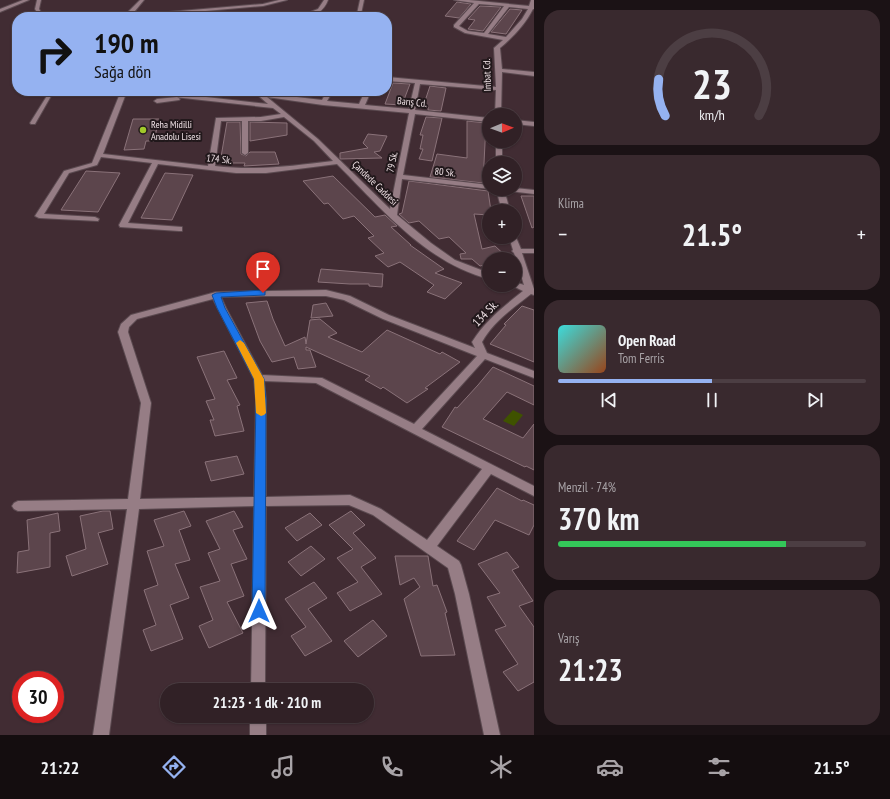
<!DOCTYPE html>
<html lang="tr">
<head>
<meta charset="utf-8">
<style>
	:root { --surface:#312126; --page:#39292e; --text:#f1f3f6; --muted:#a8a3a7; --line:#4c3e43; --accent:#95b2f1 }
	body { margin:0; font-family:"PT Sans Narrow",sans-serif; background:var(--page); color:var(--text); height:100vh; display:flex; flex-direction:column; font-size:15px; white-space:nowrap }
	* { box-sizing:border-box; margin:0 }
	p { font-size:13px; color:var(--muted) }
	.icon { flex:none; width:22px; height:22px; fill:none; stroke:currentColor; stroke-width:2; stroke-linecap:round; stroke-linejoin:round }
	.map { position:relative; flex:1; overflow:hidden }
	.sheet { display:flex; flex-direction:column; gap:10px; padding:10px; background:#1b1215; width:356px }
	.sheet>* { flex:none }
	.guide { position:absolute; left:12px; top:12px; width:380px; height:84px; border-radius:16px; box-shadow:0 1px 3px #0004,0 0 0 1px var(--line); background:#95b2f1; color:#111; overflow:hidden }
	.needle { width:26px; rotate:89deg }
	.fabs { position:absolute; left:482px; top:108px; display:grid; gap:8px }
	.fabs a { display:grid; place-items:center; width:40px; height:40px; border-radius:50%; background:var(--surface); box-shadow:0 1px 3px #0004,0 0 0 1px var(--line); font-size:20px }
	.speed { position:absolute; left:12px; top:671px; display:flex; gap:8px; font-size:20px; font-weight:700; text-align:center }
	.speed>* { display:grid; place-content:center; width:52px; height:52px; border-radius:50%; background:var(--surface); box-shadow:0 1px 3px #0004,0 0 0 1px var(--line); line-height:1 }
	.speed .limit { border:6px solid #d22; background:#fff; color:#111 }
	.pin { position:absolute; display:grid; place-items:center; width:34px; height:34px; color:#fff; margin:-41px -17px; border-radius:50% 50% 50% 0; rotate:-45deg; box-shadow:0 0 4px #0007 }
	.pin .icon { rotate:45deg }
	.me { position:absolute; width:44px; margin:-22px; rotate:0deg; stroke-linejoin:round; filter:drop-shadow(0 0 3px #0008) }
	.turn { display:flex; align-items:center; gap:14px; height:84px; padding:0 16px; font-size:18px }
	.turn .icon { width:52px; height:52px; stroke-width:2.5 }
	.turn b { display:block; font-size:28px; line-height:34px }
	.big { font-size:30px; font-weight:700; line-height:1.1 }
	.sheet .tile { flex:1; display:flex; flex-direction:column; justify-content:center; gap:6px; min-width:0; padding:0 14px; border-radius:16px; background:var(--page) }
	.sheet .dial { align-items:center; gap:0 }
	.dial svg { height:104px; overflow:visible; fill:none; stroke:var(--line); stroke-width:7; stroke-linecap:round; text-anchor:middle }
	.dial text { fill:var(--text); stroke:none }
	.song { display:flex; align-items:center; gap:12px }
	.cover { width:48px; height:48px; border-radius:6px; background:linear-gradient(135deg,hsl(180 70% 55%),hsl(20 70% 35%)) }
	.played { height:4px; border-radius:2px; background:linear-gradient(90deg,var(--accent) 50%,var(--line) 50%) }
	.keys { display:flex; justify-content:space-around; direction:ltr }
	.heat { display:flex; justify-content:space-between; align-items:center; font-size:22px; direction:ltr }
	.charge { height:6px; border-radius:3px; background:linear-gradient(90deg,#34c759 74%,var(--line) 0) }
	.trip { position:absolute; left:160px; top:683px; width:214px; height:40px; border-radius:20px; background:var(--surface); box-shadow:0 1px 3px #0004,0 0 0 1px var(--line); font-weight:700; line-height:40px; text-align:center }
	.tab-bar { display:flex; height:64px; justify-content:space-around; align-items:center; background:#140d0f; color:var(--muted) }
	.tab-bar .icon { width:28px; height:28px }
	.tab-bar .on { color:var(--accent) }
	.tab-bar b { font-size:18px; color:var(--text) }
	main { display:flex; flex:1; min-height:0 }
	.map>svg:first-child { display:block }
	.water { fill:#3f5200 }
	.building { fill:#5c454c; stroke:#8a7279 }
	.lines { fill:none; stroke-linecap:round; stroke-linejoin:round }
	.minor-casing { stroke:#5b4a50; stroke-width:2 }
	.minor { fill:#967d85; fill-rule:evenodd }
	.route { fill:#1a73e8; stroke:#114b97 }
	.slow { fill:#f59e0b }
	.poi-dot { fill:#a1c92a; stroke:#21181b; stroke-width:1.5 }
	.labels { text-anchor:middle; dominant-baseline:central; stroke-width:4; stroke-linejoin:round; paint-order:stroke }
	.far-street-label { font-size:10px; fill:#f0e2e6; stroke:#21181b }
	.far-poi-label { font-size:10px; fill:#f0e2e6; stroke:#21181b; text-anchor:start }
	.street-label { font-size:12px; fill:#f0e2e6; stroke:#21181b }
</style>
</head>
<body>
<main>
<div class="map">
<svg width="534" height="735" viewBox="0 0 534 735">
	<rect width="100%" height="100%" fill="#412c33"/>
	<path class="water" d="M513,410l10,5 -9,11 -11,-5z"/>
	<g class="building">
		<path d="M457,2l14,2 -12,14 -14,-2z"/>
		<path d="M480,6l21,1 -18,24 -15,-2 7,-9 -7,-1z"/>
		<path d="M510,9l12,1 -16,24 -15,-2z"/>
		<path d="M393,83l17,1 -8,21 -17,-1z"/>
		<path d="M430,86l16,2 -5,23 -13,-1v-3h-5z"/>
		<path d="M426,117l16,1 -10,43 -13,-2 4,-10h-3l3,-14h-3z"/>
		<path d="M133,119h26l-5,22h-8l-2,8 -20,1z"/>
		<path d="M467,121l19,2 -3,60 -53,-6 7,-23 30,4z"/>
		<path d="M227,122h13l1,32 5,2 4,-4h25l4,12 -35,2 1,-3h-25z"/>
		<path d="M250,122l37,1v12l-37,6z"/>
		<path d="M368,134l19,2 -7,15 -6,1 8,6 -42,1v-6l28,-5 -5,-5z"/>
		<path d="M86,171l34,2 -22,39 -37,-2z"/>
		<path d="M165,173l28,2 -21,45 -31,-2z"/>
		<path d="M333,176l42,41 10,-2 12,11 -6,1 20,18h-1l34,24 -9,4 27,10 -17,16 -18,-7 7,-7 -34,-23 -12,5 -13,-11 9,-3 -16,-15 6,-2 -20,-20 -11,3 -15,-16 -4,1 -21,-23z"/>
		<path d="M409,181l79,10 3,20h-2v4l-15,-1 8,35 13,-3 14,13h-20v5l-9,2 -8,-7h-11l-1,-5 6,-1 -17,-16 -10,2 -20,-18 -10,2 -10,-9 3,-1z"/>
		<path d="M521,196h13v31l-2,1z"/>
		<path d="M321,269l62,5 -1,13 -13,-1v-2h-19l-32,-2z"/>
		<path d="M267,301l6,18 12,27 20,-9 1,7 4,-24 10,-1 17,14 -9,4 34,15 25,-22 53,24 2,-2 18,10 -35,26 3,1 -21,14 -24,-16 -2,2 -16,-9 5,-4 -64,-29v3h4l6,17 -18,2 -4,-12 -22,5 -12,-21 -14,-38z"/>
		<path d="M326,303l7,13 -22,2 2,-13z"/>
		<path d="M522,306l12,4v52l-44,-18 16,-19 -2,-1z"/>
		<path d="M224,351l13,27 -10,2 13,25 -3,1 7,25 -29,5 -5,-16h4l-8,-19 9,-2 -18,-42z"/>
		<path d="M493,367l41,19v19l-27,-13 -24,27 40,19 11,-14v46l-8,-4 -1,1 -83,-40 13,-20 2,1 21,-23z"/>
		<path d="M237,456l7,18 -33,7 -6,-19z"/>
		<path d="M497,488l25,13 1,-1 11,5v20l-5,10 -34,-15 -21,30 -17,-9z"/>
		<path d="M103,511h7l3,18 -15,4 10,31 -36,12 -6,-20 20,-7 -6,-33z"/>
		<path d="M184,511l7,15 -12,4 11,30 -15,4 14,34 -19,7 13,34 -32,12 -8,-21 13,-5 -12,-35 14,-5 -11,-34 17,-5 -10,-26z"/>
		<path d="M234,511l9,16 -10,3 14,29 -16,5 13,32 -17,6 16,31 -34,15 -10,-22 14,-6 -13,-33 20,-6 -12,-28 12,-4 -14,-28z"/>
		<path d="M351,511l14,14 -12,8 23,25 -15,9 21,27 -32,17 -13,-18 21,-11 -21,-24 16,-9 -24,-24z"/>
		<path d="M58,513l2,18 -10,2v34l-33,6 1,-21 11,-2 -2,-30z"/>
		<path d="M310,513l12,12 -25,16 -12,-13z"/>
		<path d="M311,546l14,13 -24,17 -13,-14z"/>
		<path d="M507,552l12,15 -7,3 21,31 -14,5 15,21v55l-16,9 -15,-19 15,-8 -23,-34 11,-4 -19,-29 13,-4 -22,-29z"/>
		<path d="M395,556h33l5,30 4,-1 10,27 -2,1 10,42 -34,1 -17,-57 16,-12 -6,-9 -14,7z"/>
		<path d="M314,582l13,16 -19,11 24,32 -27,15 -14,-20 15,-9 -21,-28z"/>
		<path d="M373,620l14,16 -29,21 -14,-16z"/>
	</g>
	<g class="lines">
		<defs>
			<g id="minor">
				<path d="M23,0h6l-29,12v-3z"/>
				<path d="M37,0h4l-2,9 5,8h-4l-5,-8z"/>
				<path d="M140,0h4l-14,17h-4l1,-4z"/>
				<path d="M279,0h8l-24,6 -125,11 7,-3 118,-10z"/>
				<path d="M324,0h4c-5,14 -17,17 -30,17l20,-8z"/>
				<path d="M360,0h4l-3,14 -2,3h-5l3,-3z"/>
				<path d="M454,0h15l60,6 2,-6h3v9h-1c-8,16 -21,29 -33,39l2,21 32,3v4l-32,-4 -1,43h-6l1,-25 -76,-6 -5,26 74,8v4l-74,-8 -12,61 86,10 1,4 -88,-10 -5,36 34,28 24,17 34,13v6c-63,-16 -108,-71 -152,-115l-71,9h-30l-78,-9 -30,59 54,4v4h-3l-59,-4 -1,-2 33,-62 -51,-6 -4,8 -28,8 -25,41 51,3 4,2 -1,2 -59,-3 -4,-2 29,-45 28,-8 29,-72h6l-24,63 105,12 8,-48 45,-1 20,-3 -8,-6 -135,-15 -3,-2h19l114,13 -15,-13h7l3,2 59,7 5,-9h6l-6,10 32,3 6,-13h6l-6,14 44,4 6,-26 -28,-2v-4l109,10 -2,-39 9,-8 -38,-7 -11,-6v-2l20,-22zM479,4l25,2 -20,27 -16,-2 -9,-5zM509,7l19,2 -6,10 -16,18 -18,-3zM267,97l56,8 86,8 -19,96 -72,-70zM284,117l30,24 19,20c-41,5 -77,10 -118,5l6,-45h21v32l3,2 3,-2v-32h13z"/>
				<path d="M191,15l41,1 2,1h-45z"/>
				<path d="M50,91h6l-5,5 -16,28h-4l-1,-1z"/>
				<path d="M177,97l3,2 -1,1 -22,3 -3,-2 3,-2z"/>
				<path d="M515,120l19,2v4l-19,-2z"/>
				<rect x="496" y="141" width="6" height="22"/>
				<path d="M515,188l19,2v4l-25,-3 -4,-2h10z"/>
				<path d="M496,189h8l6,22h-8z"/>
				<path d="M515,235l6,14h13v4h-12l12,36v6l-3,-1c-18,14 -38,28 -49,48l5,11 47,18v7l-49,-19 -63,70 112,57v10l-43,-22 -54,72 22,15 2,4 8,29 31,141h-16l-29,-141 -7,-26 -75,-53 -24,-10 -83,1 -1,184h-14l3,-184 -115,3 -30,226h-16l34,-226 -109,2 -4,-2 -2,-3 2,-3 4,-2 110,-2 13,-96 -23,-71 3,-8 10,-9 85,-23 110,-2 24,6 39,19 86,33 -3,-6c13,-21 32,-36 51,-51l-12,-6h4v-3l9,3 -10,-32 -2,-2 1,-1 -4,-13h6zM263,296h63l18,4 39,19 94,37 -63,68 -92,-46 -60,-3 -36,-67 -5,-11zM213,299l41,80 2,21 -2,97 -114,2 11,-96 -23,-71 1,-5 8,-8zM264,381l52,2 166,86 -55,71 -46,-31 -31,-14 -84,2v-97z"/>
				<rect x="250" y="716" width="16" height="19"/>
			</g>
		</defs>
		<use href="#minor" class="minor-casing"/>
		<use href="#minor" class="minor"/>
	</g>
	<path class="route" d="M263,290l2,1v4l-44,2 4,11 39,71 2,21 -1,211 -2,4 -4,2 -5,-2 -2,-4 4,-211 -2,-21 -37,-71 -5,-13 4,-2z"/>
	<path class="slow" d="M240,340l4,3 20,36 2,34 -2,2 -3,1 -5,-3 -2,-34 -18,-36z"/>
	<circle class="poi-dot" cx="143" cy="130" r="4"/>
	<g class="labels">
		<g class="far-street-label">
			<text transform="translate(487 75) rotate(-92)">Imbat Cd.</text>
			<text transform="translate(412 102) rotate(6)">Barış Cd.</text>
			<text transform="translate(219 159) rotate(6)">174 Sk.</text>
			<text transform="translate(392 162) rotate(-78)">79 Sk.</text>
			<text transform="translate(445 172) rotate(6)">80 Sk.</text>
			<text transform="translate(375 183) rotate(44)">Çandede Caddesi</text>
		</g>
		<g class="far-poi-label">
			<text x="151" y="124">Reha Midilli<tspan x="151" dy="12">Anadolu Lisesi</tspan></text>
		</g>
		<g class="street-label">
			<text transform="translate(485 313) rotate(-46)">134 Sk.</text>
		</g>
	</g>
</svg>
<div class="fabs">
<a><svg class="needle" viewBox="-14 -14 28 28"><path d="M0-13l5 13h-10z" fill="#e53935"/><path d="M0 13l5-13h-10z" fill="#a8a3a7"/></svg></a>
<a><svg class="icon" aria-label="layers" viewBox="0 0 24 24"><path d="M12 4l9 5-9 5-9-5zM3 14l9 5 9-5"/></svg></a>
<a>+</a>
<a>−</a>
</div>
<div class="speed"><div class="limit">30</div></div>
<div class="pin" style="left:263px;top:293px;background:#d93025"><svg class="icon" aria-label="arrive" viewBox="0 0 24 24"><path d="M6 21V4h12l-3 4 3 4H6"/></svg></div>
<svg class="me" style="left:259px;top:611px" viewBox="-20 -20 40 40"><path d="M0-17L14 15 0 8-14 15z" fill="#1a73e8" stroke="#fff" stroke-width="4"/></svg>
<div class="trip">21:23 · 1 dk · 210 m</div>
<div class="guide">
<div class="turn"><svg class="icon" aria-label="right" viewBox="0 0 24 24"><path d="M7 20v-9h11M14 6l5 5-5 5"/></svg><div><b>190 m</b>Sağa dön</div></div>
</div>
</div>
<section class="sheet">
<div class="tile dial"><svg viewBox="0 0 100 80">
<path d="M14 69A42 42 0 1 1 86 69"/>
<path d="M14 69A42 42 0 0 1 9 41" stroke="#95b2f1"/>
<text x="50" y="56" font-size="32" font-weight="700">23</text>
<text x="50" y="72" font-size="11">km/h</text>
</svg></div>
<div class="tile"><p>Klima</p>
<div class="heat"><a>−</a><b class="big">21.5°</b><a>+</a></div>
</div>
<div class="tile">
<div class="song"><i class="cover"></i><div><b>Open Road</b><p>Tom Ferris</p></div></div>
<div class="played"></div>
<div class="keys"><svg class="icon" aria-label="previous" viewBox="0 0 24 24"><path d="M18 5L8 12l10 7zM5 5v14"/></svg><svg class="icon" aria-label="pause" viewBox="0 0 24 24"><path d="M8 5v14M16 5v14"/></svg><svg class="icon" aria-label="next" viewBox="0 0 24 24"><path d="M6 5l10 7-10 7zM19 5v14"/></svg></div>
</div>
<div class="tile"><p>Menzil · 74%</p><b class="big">370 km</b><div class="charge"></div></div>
<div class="tile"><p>Varış</p><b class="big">21:23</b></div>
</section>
</main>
<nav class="tab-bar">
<b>21:22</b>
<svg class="icon on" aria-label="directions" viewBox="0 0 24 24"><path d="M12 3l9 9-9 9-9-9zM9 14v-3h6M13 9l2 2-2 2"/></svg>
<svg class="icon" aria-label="music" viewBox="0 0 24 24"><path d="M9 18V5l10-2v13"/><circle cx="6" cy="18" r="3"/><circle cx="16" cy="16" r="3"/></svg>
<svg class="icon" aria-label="phone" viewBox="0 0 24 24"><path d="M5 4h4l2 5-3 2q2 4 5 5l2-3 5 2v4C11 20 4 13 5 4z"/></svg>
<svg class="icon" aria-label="climate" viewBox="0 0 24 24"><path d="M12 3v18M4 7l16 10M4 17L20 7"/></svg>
<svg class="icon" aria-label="car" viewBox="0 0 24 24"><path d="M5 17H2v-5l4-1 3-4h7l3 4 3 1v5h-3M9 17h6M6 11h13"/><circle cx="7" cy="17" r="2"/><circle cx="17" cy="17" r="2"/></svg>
<svg class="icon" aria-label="filters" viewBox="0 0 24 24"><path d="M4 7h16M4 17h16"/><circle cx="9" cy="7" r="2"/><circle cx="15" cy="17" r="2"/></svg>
<b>21.5°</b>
</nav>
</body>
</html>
